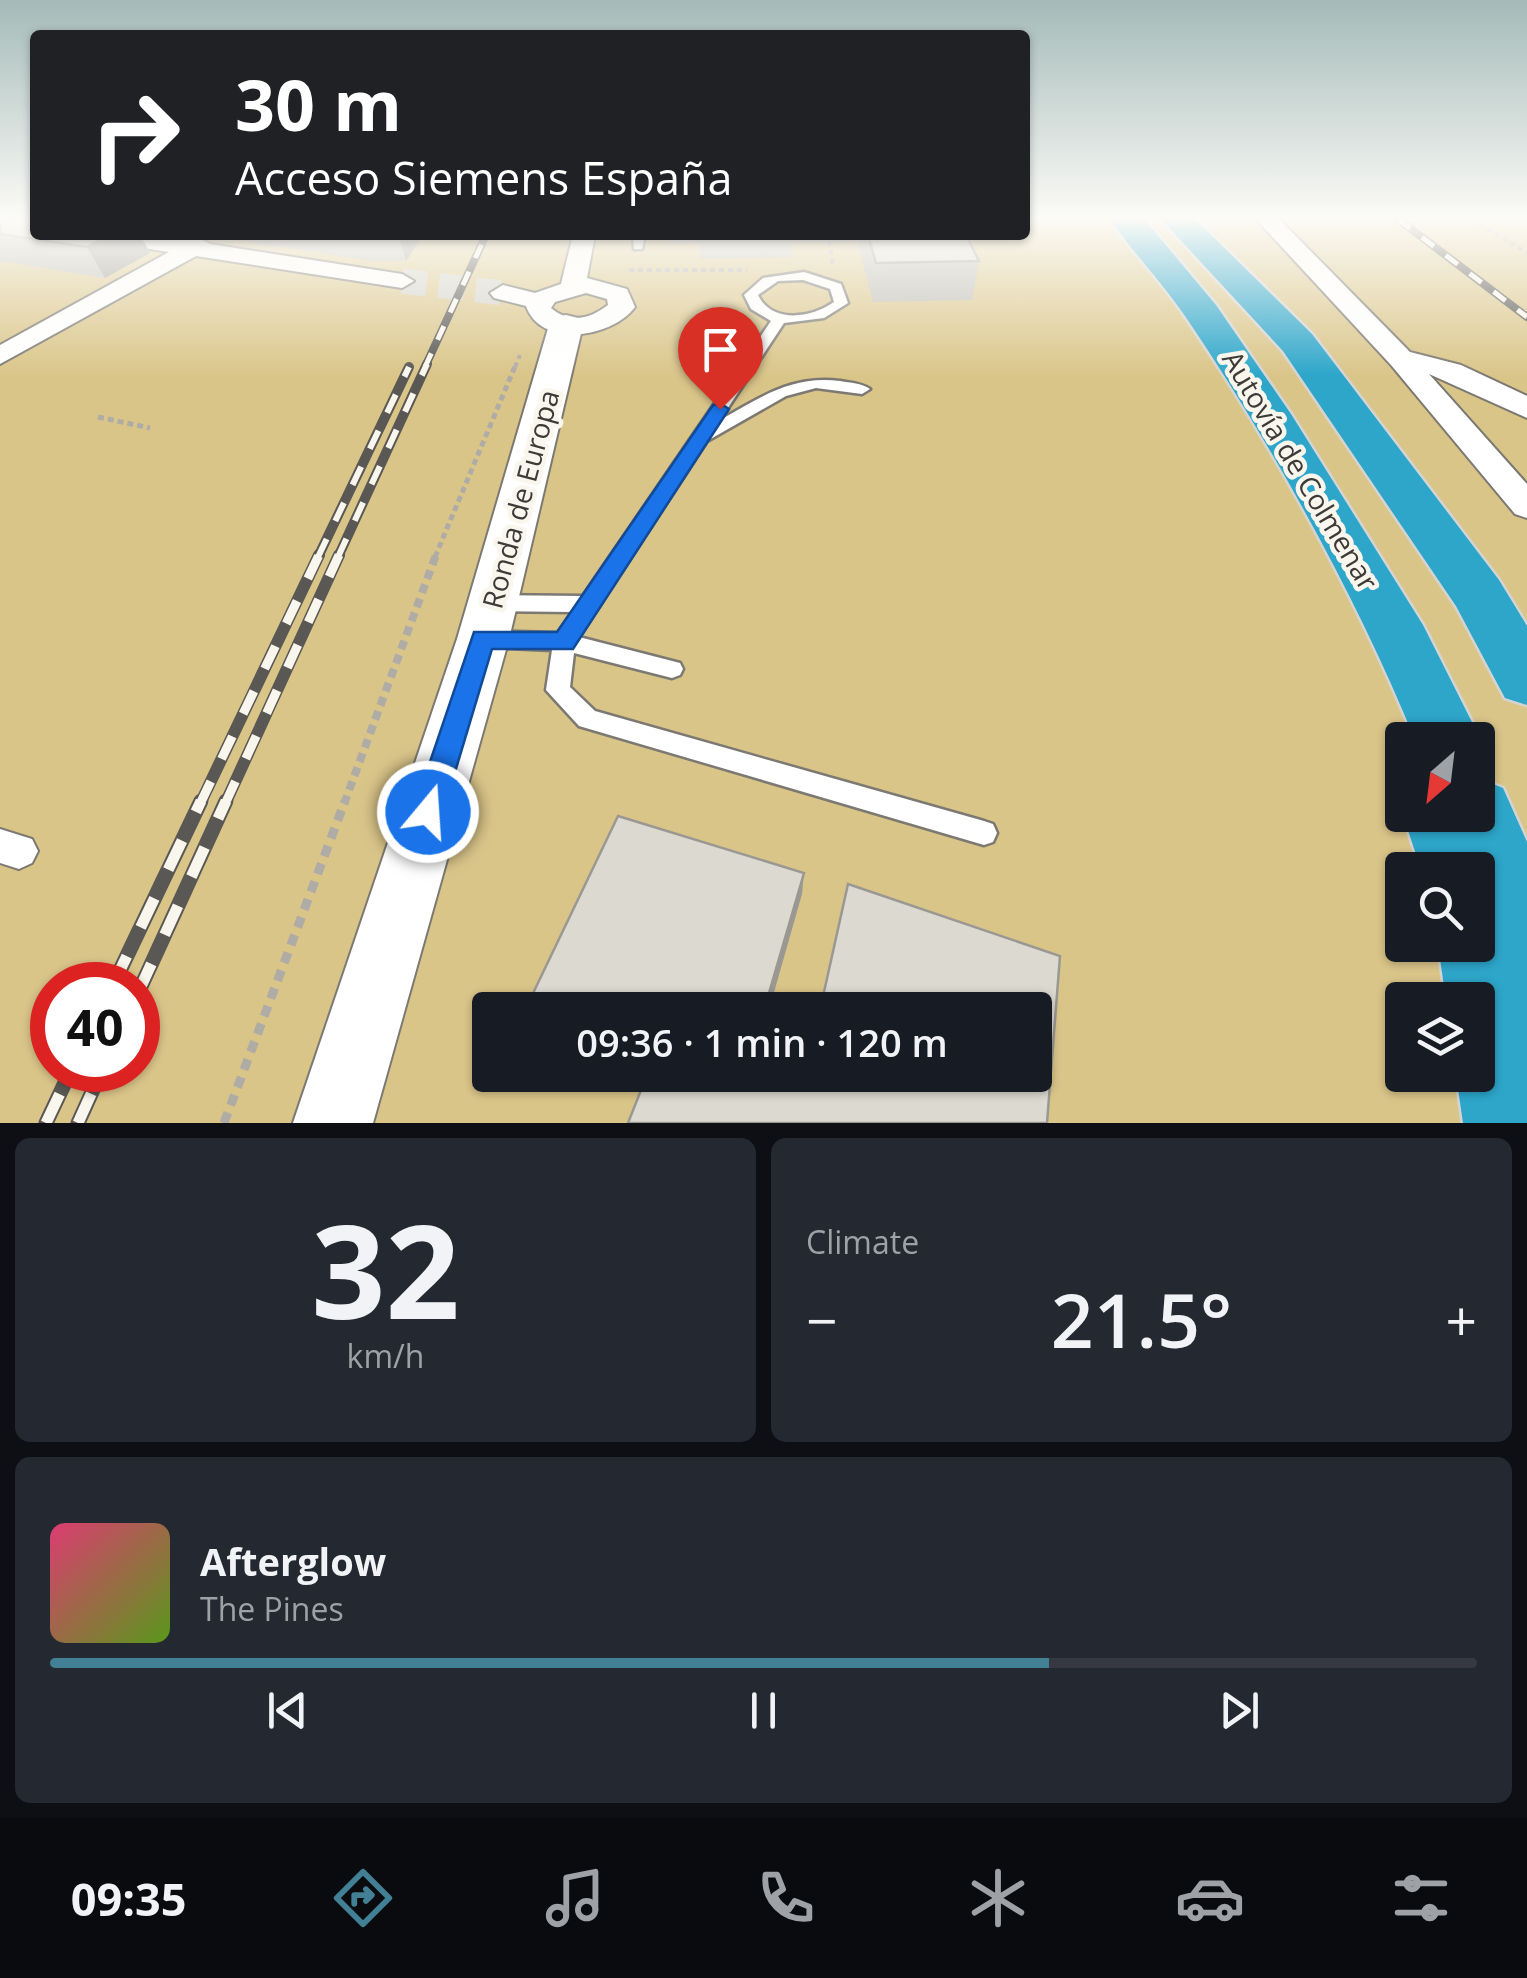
<!DOCTYPE html>
<html lang="en">
<head>
<meta charset="utf-8">
<style>
	:root { --surface:#171b24; --page:#242831; --text:#f1f3f6; --muted:#9ea1a6; --line:#363941; --accent:#418095 }
	body { margin:0; font-family:"Open Sans",sans-serif; background:var(--page); color:var(--text); height:100vh; display:flex; flex-direction:column; font-size:38px; white-space:nowrap }
	* { box-sizing:border-box; margin:0 }
	p { font-size:32px; color:var(--muted) }
	.icon { flex:none; width:55px; height:55px; fill:none; stroke:currentColor; stroke-width:2; stroke-linecap:round; stroke-linejoin:round }
	.map { position:relative; height:1123px; overflow:hidden }
	.panel { display:flex; flex-direction:column; gap:15px; padding:15px; background:#0d0f14; flex:1 }
	.panel>* { flex:none }
	.hud { position:absolute; left:30px; top:30px; width:1000px; height:210px; border-radius:10px; box-shadow:0 2px 8px #0004; background:#202124; color:#fff; overflow:hidden }
	.needle { width:65px; rotate:208deg }
	.tools { position:absolute; left:1385px; top:722px; display:grid; gap:20px }
	.tools a { display:grid; place-items:center; width:110px; height:110px; border-radius:10px; background:var(--surface); box-shadow:0 2px 8px #0004; font-size:50px }
	.speed { position:absolute; left:30px; top:962px; display:flex; gap:20px; font-size:50px; font-weight:700; text-align:center }
	.speed>* { display:grid; place-content:center; width:130px; height:130px; border-radius:50%; background:var(--surface); box-shadow:0 2px 8px #0004; line-height:1 }
	.speed .limit { border:15px solid #d22; background:#fff; color:#111 }
	.pin { position:absolute; display:grid; place-items:center; width:85px; height:85px; color:#fff; margin:-102px -42px; border-radius:50% 50% 50% 0; rotate:-45deg; box-shadow:0 0 10px #0007 }
	.pin .icon { rotate:45deg }
	.me { position:absolute; width:110px; margin:-55px; rotate:18deg; stroke-linejoin:round; filter:drop-shadow(0 0 8px #0008) }
	.turn { display:flex; align-items:center; gap:35px; height:210px; padding:0 40px; font-size:45px }
	.turn .icon { width:130px; height:130px; stroke-width:2.5 }
	.turn b { display:block; font-size:70px; line-height:85px }
	.big { font-size:75px; font-weight:600; line-height:1.1 }
	.panel .tile { flex:1; display:flex; flex-direction:column; justify-content:center; gap:15px; min-width:0; padding:0 35px; border-radius:15px; background:var(--page) }
	.panel .dial { align-items:center; gap:0 }
	.dial b { font-size:130px; line-height:1 }
	.song { display:flex; align-items:center; gap:30px }
	.cover { width:120px; height:120px; border-radius:15px; background:linear-gradient(135deg,hsl(340 70% 55%),hsl(90 70% 35%)) }
	.played { height:10px; border-radius:5px; background:linear-gradient(90deg,var(--accent) 70%,var(--line) 70%) }
	.keys { display:flex; justify-content:space-around; direction:ltr }
	.heat { display:flex; justify-content:space-between; align-items:center; font-size:55px; direction:ltr }
	.panel .tiles { flex:1; display:grid; gap:15px; grid-template-columns:1fr 1fr }
	.tile:last-child { grid-column:span 2 }
	.trip { position:absolute; left:472px; top:992px; width:580px; height:100px; border-radius:10px; background:var(--surface); box-shadow:0 2px 8px #0004; font-weight:600; line-height:100px; text-align:center }
	.tabs { display:flex; height:160px; justify-content:space-around; align-items:center; background:#090b0e; color:var(--muted) }
	.tabs .icon { width:70px; height:70px }
	.tabs .selected { color:var(--accent) }
	.tabs b { font-size:45px; color:var(--text) }
	.map>svg:first-child { display:block }
	.green { fill:#dac589; fill-rule:evenodd }
	.lines { fill:none; stroke-linecap:round; stroke-linejoin:round }
	.minor-tunnel { stroke:#d3d1c9; stroke-width:25; stroke-dasharray:25 12; stroke-linecap:butt }
	.service-casing { stroke:#7c7972; stroke-width:5 }
	.pedestrian-casing { stroke:#7c7972; stroke-width:4 }
	.minor-casing { stroke:#7c7972; stroke-width:4 }
	.tertiary-casing { stroke:#7c7972; stroke-width:4 }
	.motorway-casing { stroke:#d4d4d3; stroke-width:5 }
	.path-far3 { stroke:#afaca6; stroke-width:4; stroke-dasharray:5 4; stroke-linecap:butt }
	.path-far2 { stroke:#afaca6; stroke-width:5; stroke-dasharray:6 4; stroke-linecap:butt }
	.path-far1 { stroke:#afaca6; stroke-width:8; stroke-dasharray:9 6; stroke-linecap:butt }
	.path { stroke:#afaca6; stroke-width:9; stroke-dasharray:11 8; stroke-linecap:butt }
	.service { fill:#fff; fill-rule:evenodd }
	.pedestrian { fill:#fff; fill-rule:evenodd }
	.minor { fill:#fff; fill-rule:evenodd }
	.tertiary { fill:#fff; fill-rule:evenodd }
	.motorway { fill:#2da6ca; fill-rule:evenodd }
	.rail-far3-casing { stroke:#595854; stroke-width:8 }
	.rail-far2-casing { stroke:#595854; stroke-width:10 }
	.rail-far1-casing { stroke:#595854; stroke-width:12 }
	.rail-casing { stroke:#595854; stroke-width:15 }
	.rail-far3 { stroke:#f9f6ed; stroke-width:5; stroke-dasharray:15; stroke-linecap:butt }
	.rail-far2 { stroke:#f9f6ed; stroke-width:6; stroke-dasharray:20; stroke-linecap:butt }
	.rail-far1 { stroke:#f9f6ed; stroke-width:9; stroke-dasharray:25; stroke-linecap:butt }
	.rail { stroke:#f9f6ed; stroke-width:11; stroke-dasharray:32; stroke-linecap:butt }
	.wall { fill:#bdbbb3 }
	.shaded-wall { fill:#9a9892 }
	.building { fill:#dcd9d0; stroke:#9a9892; stroke-width:2.5 }
	.route { fill:#1a73e8; stroke:#114b97; stroke-width:2.5 }
	.labels { text-anchor:middle; dominant-baseline:central; stroke-width:9; stroke-linejoin:round; paint-order:stroke }
	.street-label { font-size:28px; fill:#3c3b38; stroke:#f9f6ed }
</style>
</head>
<body>
<div class="map">
<svg width="1527" height="1123" viewBox="0 0 1527 1123">
	<rect width="100%" height="100%" fill="#f9f6ed"/>
	<path class="green" d="M0,219l35,16h990v-16h502v904h-1527zM1402,740h76v75h-76zM1402,870h76v75h-76zM52,985h86v85h-86zM1402,1000h76v75h-76zM490,1010h545v65h-545z"/>
	<g class="lines">
		<path class="minor-tunnel" d="M402,281l101,12"/>
		<defs>
			<g id="service">
				<path d="M633,235h12l-3,14h-8z"/>
				<path d="M804,272l37,12 7,19 -24,15 -40,5 -64,97c41,-23 72,-45 120,-39 11,2 21,2 30,8l-8,5 -46,-6 -30,8 -79,45 -128,196 101,26 3,6 -3,6 -8,3 -98,-25 -4,34 25,24 389,110 9,3 4,9 -4,9 -9,3 -405,-119 -33,-36 6,-40 -69,-3 -8,-2 -3,-6 3,-6 8,-2 75,2 15,-21 -81,-1 -7,-2 -3,-6 3,-6 7,-2 91,1 188,-275 -20,-12 -7,-14 19,-17zM803,280l27,9 4,13c-23,16 -62,22 -76,-7l20,-14z"/>
			</g>
			<path id="pedestrian" d="M0,829l32,10 6,12 -6,12 -13,6 -19,-6z"/>
			<g id="minor">
				<path d="M1256,219h23l131,133 51,13 66,31v22l-98,-44 98,110v34l-12,-4 -124,-149z"/>
				<path d="M93,235l106,3 11,6 192,30 12,7 -12,7 -206,-32 -196,108v-19l169,-93 -65,-10z"/>
				<path d="M573,235h22l-8,43 40,11 8,18c-23,31 -94,42 -109,-1l-32,-8 -4,-5 13,-8 32,8 26,-9zM586,293l21,6 1,6c-18,14 -38,19 -57,3l4,-6z"/>
			</g>
			<path id="tertiary" d="M566,315l12,3 5,7 -74,314 -136,484h-80l164,-484 92,-314 5,-7z"/>
			<g id="motorway">
				<path d="M1110,219h34l72,86 75,109 132,211 58,115 -3,8v-8h-63c-57,-141 -145,-299 -230,-424 -23,-34 -52,-63 -75,-97z"/>
				<path d="M1161,219h34l117,115 187,246 28,46v79l-22,-7 -49,-92 -173,-255z"/>
				<path d="M1478,778l25,10 24,54v281h-64l-7,-48h22v-75h-32l-8,-55h40v-75h-57l-18,-55h75z"/>
			</g>
		</defs>
		<use href="#service" class="service-casing"/>
		<use href="#pedestrian" class="pedestrian-casing"/>
		<use href="#minor" class="minor-casing"/>
		<use href="#tertiary" class="tertiary-casing"/>
		<use href="#motorway" class="motorway-casing"/>
		<g class="path-far3">
			<path d="M1472,219l55,34"/>
			<path d="M829,241l4,23"/>
			<path d="M629,270h118"/>
			<path d="M515,367l5,-12"/>
		</g>
		<g class="path-far2">
			<path d="M98,417l52,11"/>
			<path d="M435,557l81,-193"/>
		</g>
		<path class="path-far1" d="M344,804l92,-249"/>
		<path class="path" d="M224,1123l121,-322"/>
		<use href="#service" class="service"/>
		<use href="#pedestrian" class="pedestrian"/>
		<use href="#minor" class="minor"/>
		<use href="#tertiary" class="tertiary"/>
		<use href="#motorway" class="motorway"/>
		<defs>
			<g id="rail-far3">
				<path d="M1398,219l129,98"/>
				<path d="M425,367l61,-132"/>
			</g>
			<g id="rail-far2">
				<path d="M318,557l91,-190"/>
				<path d="M338,557l89,-193"/>
			</g>
			<g id="rail-far1">
				<path d="M200,804l119,-249"/>
				<path d="M225,804l114,-249"/>
			</g>
			<g id="rail">
				<path d="M113,985l88,-184"/>
				<path d="M138,993l88,-192"/>
				<path d="M46,1123l25,-53"/>
				<path d="M78,1123l24,-53"/>
			</g>
		</defs>
		<use href="#rail-far3" class="rail-far3-casing"/>
		<use href="#rail-far2" class="rail-far2-casing"/>
		<use href="#rail-far1" class="rail-far1-casing"/>
		<use href="#rail" class="rail-casing"/>
		<use href="#rail-far3" class="rail-far3"/>
		<use href="#rail-far2" class="rail-far2"/>
		<use href="#rail-far1" class="rail-far1"/>
		<use href="#rail" class="rail"/>
	</g>
	<g class="wall">
		<path d="M0,219l35,16h105l10,18 -45,25 -105,-17z"/>
		<path d="M204,235h219l-17,26h-34z"/>
		<path d="M669,235h308l-1,4h-8l11,22 -7,39 -99,2 -16,-61 -65,1v15l-92,2 -1,-16 -29,1z"/>
	</g>
	<g class="shaded-wall">
		<path d="M110,235h30l10,18 -45,25 -18,-31z"/>
		<path d="M398,235h25l-17,26z"/>
		<path d="M804,873l-2,21 -33,116h-5z"/>
	</g>
	<g class="building">
		<path d="M0,219h35v16h75l-23,12 -87,-13z"/>
		<path d="M868,235h98l13,26 -103,2z"/>
		<path d="M618,816l186,57 -40,137h-239z"/>
		<path d="M848,884l212,72 -13,167h-419l19,-48h388v-65h-215z"/>
	</g>
	<linearGradient id="sky" x2="0" y2="1"><stop stop-color="#a4bab8"/><stop offset="0.58" stop-color="#fcfbf7"/><stop offset="1" stop-color="#fcfbf7" stop-opacity="0"/></linearGradient>
	<rect width="1527" height="376" fill="url(#sky)"/>
	<path class="route" d="M720,403l9,6 -156,240h-81l-49,163 -5,10 -10,4 -11,-4 -4,-10 61,-180h83l156,-227z"/>
	<g class="labels">
		<g class="street-label">
			<text transform="translate(1301 470) rotate(59)">Autovía de Colmenar</text>
			<text transform="translate(520 499) rotate(-75)">Ronda de Europa</text>
		</g>
	</g>
</svg>
<div class="tools">
<a><svg class="needle" viewBox="-14 -14 28 28"><path d="M0-13l5 13h-10z" fill="#e53935"/><path d="M0 13l5-13h-10z" fill="#9ea1a6"/></svg></a>
<a><svg class="icon" aria-label="search" viewBox="0 0 24 24"><circle cx="10" cy="10" r="6"/><path d="M15 15l6 6"/></svg></a>
<a><svg class="icon" aria-label="layers" viewBox="0 0 24 24"><path d="M12 4l9 5-9 5-9-5zM3 14l9 5 9-5"/></svg></a>
</div>
<div class="speed"><div class="limit">40</div></div>
<div class="pin" style="left:720px;top:409px;background:#d93025"><svg class="icon" aria-label="arrive" viewBox="0 0 24 24"><path d="M6 21V4h12l-3 4 3 4H6"/></svg></div>
<svg class="me" style="left:428px;top:812px" viewBox="-20 -20 40 40"><circle r="17" fill="#1a73e8" stroke="#fff" stroke-width="3"/><path d="M0-11L8 9 0 5-8 9z" fill="#fff"/></svg>
<div class="trip">09:36 · 1 min · 120 m</div>
<div class="hud">
<div class="turn"><svg class="icon" aria-label="right" viewBox="0 0 24 24"><path d="M7 20v-9h11M14 6l5 5-5 5"/></svg><div><b>30 m</b>Acceso Siemens España</div></div>
</div>
</div>
<section class="panel">
<div class="tiles">
<div class="tile dial"><b>32</b><p>km/h</p></div>
<div class="tile"><p>Climate</p>
<div class="heat"><a>−</a><b class="big">21.5°</b><a>+</a></div>
</div>
<div class="tile">
<div class="song"><i class="cover"></i><div><b>Afterglow</b><p>The Pines</p></div></div>
<div class="played"></div>
<div class="keys"><svg class="icon" aria-label="previous" viewBox="0 0 24 24"><path d="M18 5L8 12l10 7zM5 5v14"/></svg><svg class="icon" aria-label="pause" viewBox="0 0 24 24"><path d="M8 5v14M16 5v14"/></svg><svg class="icon" aria-label="next" viewBox="0 0 24 24"><path d="M6 5l10 7-10 7zM19 5v14"/></svg></div>
</div>
</div>
</section>
<nav class="tabs">
<b>09:35</b>
<svg class="icon selected" aria-label="directions" viewBox="0 0 24 24"><path d="M12 3l9 9-9 9-9-9zM9 14v-3h6M13 9l2 2-2 2"/></svg>
<svg class="icon" aria-label="music" viewBox="0 0 24 24"><path d="M9 18V5l10-2v13"/><circle cx="6" cy="18" r="3"/><circle cx="16" cy="16" r="3"/></svg>
<svg class="icon" aria-label="phone" viewBox="0 0 24 24"><path d="M5 4h4l2 5-3 2q2 4 5 5l2-3 5 2v4C11 20 4 13 5 4z"/></svg>
<svg class="icon" aria-label="climate" viewBox="0 0 24 24"><path d="M12 3v18M4 7l16 10M4 17L20 7"/></svg>
<svg class="icon" aria-label="car" viewBox="0 0 24 24"><path d="M5 17H2v-5l4-1 3-4h7l3 4 3 1v5h-3M9 17h6M6 11h13"/><circle cx="7" cy="17" r="2"/><circle cx="17" cy="17" r="2"/></svg>
<svg class="icon" aria-label="filters" viewBox="0 0 24 24"><path d="M4 7h16M4 17h16"/><circle cx="9" cy="7" r="2"/><circle cx="15" cy="17" r="2"/></svg>
</nav>
</body>
</html>
